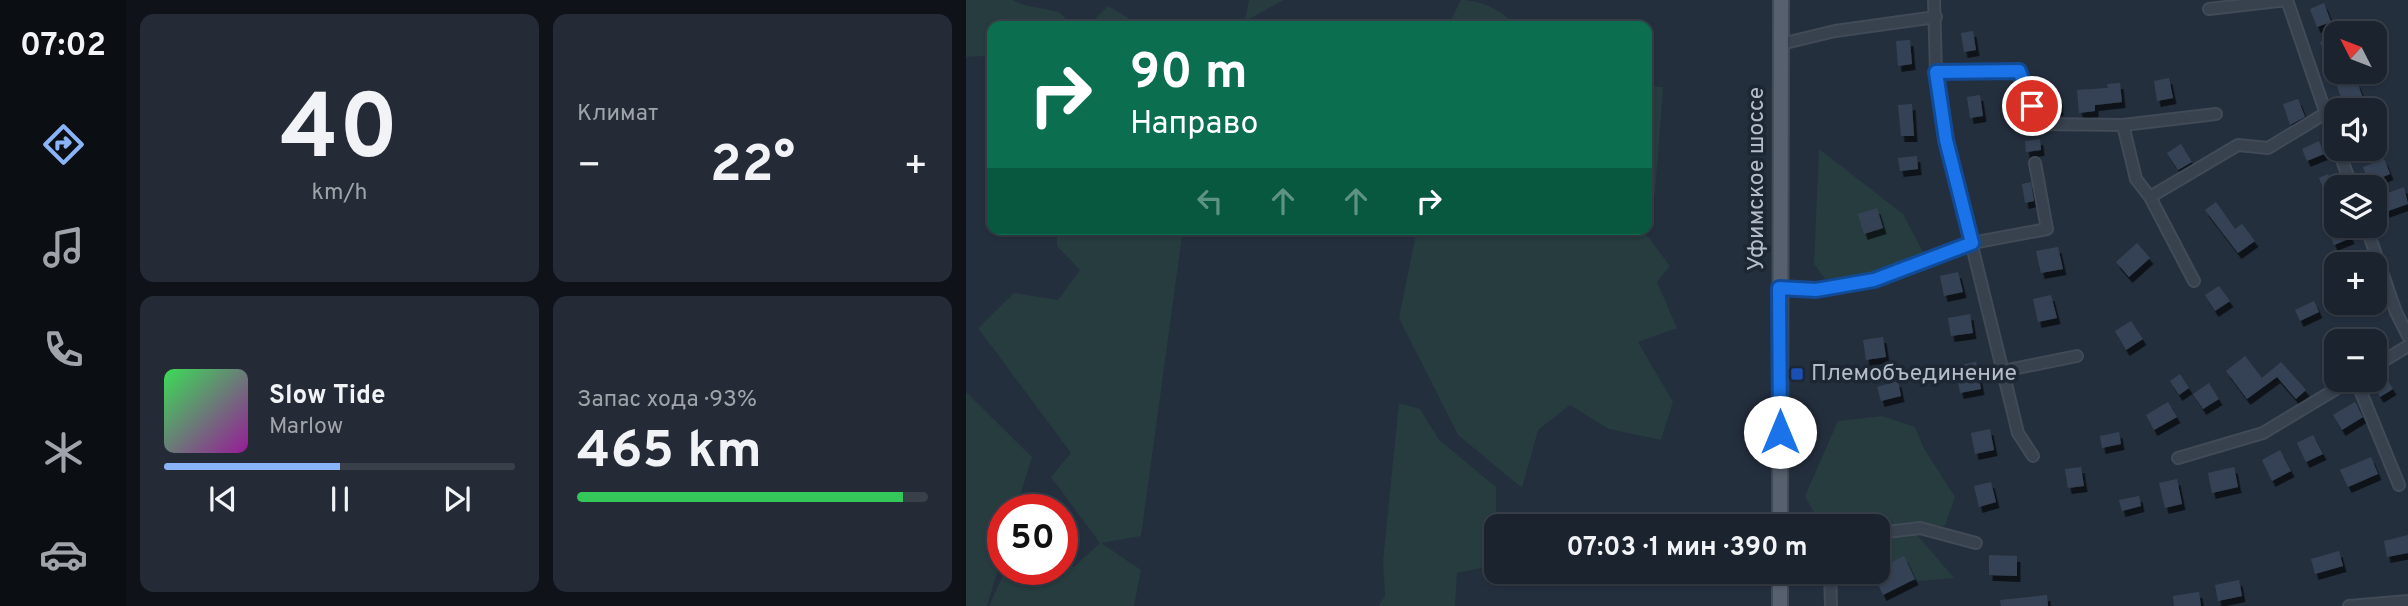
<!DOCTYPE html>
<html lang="ru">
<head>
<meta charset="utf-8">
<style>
	:root { --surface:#1b232e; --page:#242b36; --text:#f1f3f6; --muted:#a0a4aa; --line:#39404a; --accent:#8ab4f8 }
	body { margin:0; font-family:Overpass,sans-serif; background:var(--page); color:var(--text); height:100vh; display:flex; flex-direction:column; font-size:26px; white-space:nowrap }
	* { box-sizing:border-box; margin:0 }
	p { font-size:23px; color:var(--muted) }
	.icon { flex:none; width:38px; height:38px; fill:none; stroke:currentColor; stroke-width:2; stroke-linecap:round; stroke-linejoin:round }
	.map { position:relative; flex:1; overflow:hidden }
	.side { display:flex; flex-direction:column; gap:14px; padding:14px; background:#0f1319; width:840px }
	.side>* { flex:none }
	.hud { position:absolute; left:21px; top:21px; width:665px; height:214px; border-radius:14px; box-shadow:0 2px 5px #0004,0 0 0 2px var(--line); background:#0b6e4f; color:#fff; overflow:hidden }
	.needle { width:46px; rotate:312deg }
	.fabs { position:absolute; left:1358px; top:21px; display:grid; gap:14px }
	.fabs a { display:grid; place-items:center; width:63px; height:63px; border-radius:14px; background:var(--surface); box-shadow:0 2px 5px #0004,0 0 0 2px var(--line); font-size:35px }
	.speed { position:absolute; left:21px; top:494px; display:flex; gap:14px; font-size:35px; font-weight:700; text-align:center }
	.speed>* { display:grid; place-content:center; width:91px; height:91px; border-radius:50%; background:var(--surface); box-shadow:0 2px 5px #0004,0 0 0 2px var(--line); line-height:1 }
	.speed .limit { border:10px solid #d22; background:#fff; color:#111 }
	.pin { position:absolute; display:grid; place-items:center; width:60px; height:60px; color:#fff; margin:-30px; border:4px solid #fff; border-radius:50%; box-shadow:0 2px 7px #0007 }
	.me { position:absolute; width:77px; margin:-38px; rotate:0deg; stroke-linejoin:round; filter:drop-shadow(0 0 5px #0008) }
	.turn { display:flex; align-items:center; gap:24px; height:147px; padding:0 28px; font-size:32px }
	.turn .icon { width:91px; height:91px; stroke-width:2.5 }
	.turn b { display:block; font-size:49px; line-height:60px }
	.lanes { display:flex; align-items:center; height:66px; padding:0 28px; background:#0003; justify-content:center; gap:35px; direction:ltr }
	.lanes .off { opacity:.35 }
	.big { font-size:52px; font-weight:700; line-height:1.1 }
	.side .tile { flex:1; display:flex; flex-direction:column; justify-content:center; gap:10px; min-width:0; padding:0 24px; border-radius:14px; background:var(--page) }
	.side .dial { align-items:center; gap:0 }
	.dial b { font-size:91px; line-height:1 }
	.song { display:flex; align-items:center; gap:21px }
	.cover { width:84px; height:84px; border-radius:10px; background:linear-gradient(135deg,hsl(130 70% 55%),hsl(300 70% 35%)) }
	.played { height:7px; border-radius:4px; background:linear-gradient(90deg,var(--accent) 50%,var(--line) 50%) }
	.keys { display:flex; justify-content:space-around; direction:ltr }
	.heat { display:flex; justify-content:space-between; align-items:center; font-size:38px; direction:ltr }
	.charge { height:10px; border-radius:5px; background:linear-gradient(90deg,#34c759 93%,var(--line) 0) }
	.side .tiles { flex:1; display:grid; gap:14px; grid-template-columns:repeat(2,1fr) }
	.trip { position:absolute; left:518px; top:514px; width:406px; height:70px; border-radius:14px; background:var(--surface); box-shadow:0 2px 5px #0004,0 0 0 2px var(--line); font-weight:700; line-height:70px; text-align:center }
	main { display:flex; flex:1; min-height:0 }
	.menu { display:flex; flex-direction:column; width:126px; justify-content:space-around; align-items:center; background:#0b0e12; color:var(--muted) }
	.menu .icon { width:49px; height:49px }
	.menu .selected { color:var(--accent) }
	.menu b { font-size:32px; color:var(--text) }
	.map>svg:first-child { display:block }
	.green { fill:#263c3f }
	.building { fill:#364354; filter:url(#shadow) }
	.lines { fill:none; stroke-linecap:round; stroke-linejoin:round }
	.minor-casing { stroke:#414a57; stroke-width:14 }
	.major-casing { stroke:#414a57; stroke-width:18 }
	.minor { stroke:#38414e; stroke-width:10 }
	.major { stroke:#56606e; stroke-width:14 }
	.route-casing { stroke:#114b97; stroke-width:18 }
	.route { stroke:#1a73e8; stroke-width:12 }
	.transit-dot { fill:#1a4fb4; stroke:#1d2633; stroke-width:2.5 }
	.labels { text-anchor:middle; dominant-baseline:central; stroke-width:7; stroke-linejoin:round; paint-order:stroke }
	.street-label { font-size:23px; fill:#b4bcc9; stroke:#1d2633 }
	.poi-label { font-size:23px; fill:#b4bcc9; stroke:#1d2633; text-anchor:start }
</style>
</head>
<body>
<main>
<nav class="menu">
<b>07:02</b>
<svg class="icon selected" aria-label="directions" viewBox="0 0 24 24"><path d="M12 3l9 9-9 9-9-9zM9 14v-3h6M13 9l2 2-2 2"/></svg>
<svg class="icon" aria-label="music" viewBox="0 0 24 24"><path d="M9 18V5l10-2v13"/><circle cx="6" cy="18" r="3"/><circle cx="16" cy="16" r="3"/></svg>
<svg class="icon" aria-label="phone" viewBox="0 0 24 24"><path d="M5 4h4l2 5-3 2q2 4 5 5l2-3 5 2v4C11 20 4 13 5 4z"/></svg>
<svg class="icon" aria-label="climate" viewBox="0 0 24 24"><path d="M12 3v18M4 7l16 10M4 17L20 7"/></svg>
<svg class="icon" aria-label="car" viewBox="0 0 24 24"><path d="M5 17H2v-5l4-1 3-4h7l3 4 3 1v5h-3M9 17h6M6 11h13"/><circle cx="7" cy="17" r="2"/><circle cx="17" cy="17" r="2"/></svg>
</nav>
<section class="side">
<div class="tiles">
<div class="tile dial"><b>40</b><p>km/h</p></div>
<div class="tile"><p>Климат</p>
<div class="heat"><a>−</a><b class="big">22°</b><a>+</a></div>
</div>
<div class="tile">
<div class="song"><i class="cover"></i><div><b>Slow Tide</b><p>Marlow</p></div></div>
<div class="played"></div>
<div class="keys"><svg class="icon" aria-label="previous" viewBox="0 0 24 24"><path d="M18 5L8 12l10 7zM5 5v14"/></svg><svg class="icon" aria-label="pause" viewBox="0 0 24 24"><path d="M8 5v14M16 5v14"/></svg><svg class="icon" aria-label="next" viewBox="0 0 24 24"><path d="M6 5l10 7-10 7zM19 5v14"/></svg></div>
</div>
<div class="tile"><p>Запас хода · 93%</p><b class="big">465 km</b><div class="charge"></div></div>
</div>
</section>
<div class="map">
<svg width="1442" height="606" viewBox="0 0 1442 606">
	<defs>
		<filter id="shadow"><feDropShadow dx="3.5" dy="6" stdDeviation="0" flood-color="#0009"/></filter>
	</defs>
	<rect width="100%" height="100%" fill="#242f3e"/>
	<g class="green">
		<path d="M0,0h46l12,5 35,7 14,14h-81v74l-6,-7 -1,-37 -19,1z"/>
		<path d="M283,0h35l-39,21z"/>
		<path d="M495,0c19,0 42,10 54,26h-67z"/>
		<path d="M142,6l34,20h-54z"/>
		<path d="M681,86l16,1 -8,106 -8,16z"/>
		<path d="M853,149l84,65 22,42 -82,24 -18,-1 -11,-15z"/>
		<path d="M91,229h126l-42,307 -40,7 40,27 -7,36h-145l17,-37h56v-9l12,7 26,-24 -49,-66 20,-24 -93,-125 36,-35 44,7 22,-30 -23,-24z"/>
		<path d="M451,229h225l28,37 -13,16 20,46 -39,14 35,60 -12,38 -52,-11 -39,-24 -32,25 -16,58 -64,-53 -59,-117z"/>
		<path d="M0,392l66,65 -16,52h-13v44l-16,53h-21z"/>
		<path d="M433,403l21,6 19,31 57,47v78l-39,8 -2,33h-77l7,-10 -2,-35z"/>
		<path d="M916,416l33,11 8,20 32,50 -10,28 -27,11 36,42 -98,8 -8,-14h30v-45h-56l-17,-31 33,-75z"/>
	</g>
	<g class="building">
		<path d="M1358,3l7,19 -14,5 -7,-18z"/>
		<path d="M1007,31l3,19 -12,2 -3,-19z"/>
		<path d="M1370,37v35h13l5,12 3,-2 6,16 -19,7 -24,-63z"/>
		<path d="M944,40l2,24 -14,2 -2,-25z"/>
		<path d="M1203,78l4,20 -16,3 -3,-20z"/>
		<path d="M1154,83l2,19 -27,3v6l-16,2 -2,-23 31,-2 -1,-4z"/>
		<path d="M1014,95l3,21 -13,2 -3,-21z"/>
		<path d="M1093,97l1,13 -16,2 -1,-14z"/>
		<path d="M1332,99l7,18 -15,8 -7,-21z"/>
		<path d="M946,104l2,32h-13l-3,-31z"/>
		<path d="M1074,139l1,11 -15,2 -1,-11z"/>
		<path d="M1353,141l5,13 -17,7 -5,-12z"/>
		<path d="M1215,144l11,18 -14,8 -11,-17z"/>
		<path d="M951,156l1,13 -18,2 -2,-13z"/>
		<path d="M1418,159l6,15 -21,9 -6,-16z"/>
		<path d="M1362,174l7,16 -9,4 -7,-16z"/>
		<path d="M1065,182l3,19 -9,2 -3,-19z"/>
		<path d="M1438,187l4,17 -23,8 -5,-16z"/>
		<path d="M1250,202l19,27 7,-5 13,17 -17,12 -33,-43z"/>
		<path d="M911,208l6,20 -19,6 -6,-20z"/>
		<path d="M1368,226h12l5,12 -17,7 -7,-16z"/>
		<path d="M1171,243l13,15 -21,19 -13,-15z"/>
		<path d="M1092,247l5,22 -22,4 -5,-22z"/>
		<path d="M992,272l5,20 -19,4 -4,-20z"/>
		<path d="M1253,286l11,15 -15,10 -10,-16z"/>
		<path d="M1085,295l6,23 -19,4 -5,-23z"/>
		<path d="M1348,301l5,11 -19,9 -5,-11z"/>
		<path d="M1004,314l3,19 -22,3 -3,-18z"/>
		<path d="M1165,321l12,18 -17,11 -11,-19z"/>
		<path d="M917,337l3,20 -20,3 -3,-20z"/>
		<path d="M1279,356l17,22 19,-16 25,28 -10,9 -19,-22 -30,22 -21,-28z"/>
		<path d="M1010,362l5,27 -21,4 -5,-27z"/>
		<path d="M1214,374l9,14 -10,7 -9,-14z"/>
		<path d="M1421,379l6,10 -13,8 -6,-10z"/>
		<path d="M932,381l3,15 -20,5 -4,-14z"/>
		<path d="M1243,383l10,16 -16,10 -10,-15z"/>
		<path d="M1202,402l9,15 -23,13 -8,-15z"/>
		<path d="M1389,402l8,15 -21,13 -9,-15z"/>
		<path d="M1024,429l4,21 -19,4 -4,-21z"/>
		<path d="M1153,432l2,12 -19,4 -2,-12z"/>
		<path d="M1347,435l10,19 -17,8 -9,-19z"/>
		<path d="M1314,450l11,21 -19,10 -10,-21z"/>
		<path d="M1405,457l7,17 -30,13 -8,-17z"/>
		<path d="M1115,467l3,19 -16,2 -3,-19z"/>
		<path d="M1268,467l4,20 -26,6 -4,-20z"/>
		<path d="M1211,479l5,25 -17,4 -6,-25z"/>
		<path d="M1025,482l5,20 -17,5 -5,-21z"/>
		<path d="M1173,496l2,10 -19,5 -3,-11z"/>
		<path d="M1442,535v18l-21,4 -3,-16z"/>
		<path d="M1373,551l4,15 -28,8 -4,-15z"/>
		<path d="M1023,555l28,1v20l-28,-1z"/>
		<path d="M938,556l11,23 -32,16 -11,-23h6v-3z"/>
		<path d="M1273,580l3,16 -24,5 -3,-16z"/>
		<path d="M1233,592l2,14h-27l-1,-10z"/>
		<path d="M1081,595l1,11h-47l-1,-6z"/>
	</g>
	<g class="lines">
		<defs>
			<g id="minor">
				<path d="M968,0l2,72 10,68 72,293 15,23"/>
				<path d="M1321,0l49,143"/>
				<path d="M1243,9l78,-9"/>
				<path d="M815,44l54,-13 101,-14"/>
				<path d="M970,72l83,-1 20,53 84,1 13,54 14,18 88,-52 30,3 58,-35"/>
				<path d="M1157,125l93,-11"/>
				<path d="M1372,149l14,38"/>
				<path d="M1184,197l44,84"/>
				<path d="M1400,226l30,86 12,24"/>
				<path d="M813,288l37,2 58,-10 98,-37 75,-14 -12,-66"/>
				<path d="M1409,366l33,-20"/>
				<path d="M1037,371l74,-15"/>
				<path d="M1390,380l43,105"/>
				<path d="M1212,458l85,-25 88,-53"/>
				<path d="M912,533l42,-5 56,15"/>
				<path d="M864,572l1,34"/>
				<path d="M1383,606l59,-5"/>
			</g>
			<g id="major">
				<path d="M814,527l1,-527"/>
				<path d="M814,606v-34"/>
			</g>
		</defs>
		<use href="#minor" class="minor-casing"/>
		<use href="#major" class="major-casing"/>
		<use href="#minor" class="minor"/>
		<use href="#major" class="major"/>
	</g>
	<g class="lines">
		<defs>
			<path id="route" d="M814,432l-1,-144 37,2 58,-10 98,-37 -26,-103 -10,-68 83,-1 13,35"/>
		</defs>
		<use href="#route" class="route-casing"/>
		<use href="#route" class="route"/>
	</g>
	<rect class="transit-dot" x="824" y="367" width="14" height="14" rx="3.5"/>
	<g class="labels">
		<g class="street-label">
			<text transform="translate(791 179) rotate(-90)">Уфимское шоссе</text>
		</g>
		<g class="poi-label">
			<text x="845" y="374">Племобъединение</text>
		</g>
	</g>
</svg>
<div class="fabs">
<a><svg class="needle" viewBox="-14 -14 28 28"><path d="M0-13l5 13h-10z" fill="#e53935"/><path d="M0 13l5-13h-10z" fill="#a0a4aa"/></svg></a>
<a><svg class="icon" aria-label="sound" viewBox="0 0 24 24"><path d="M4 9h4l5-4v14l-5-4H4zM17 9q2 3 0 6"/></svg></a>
<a><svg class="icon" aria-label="layers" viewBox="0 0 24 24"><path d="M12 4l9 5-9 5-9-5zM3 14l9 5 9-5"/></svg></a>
<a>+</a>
<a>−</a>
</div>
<div class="speed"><div class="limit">50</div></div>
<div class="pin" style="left:1066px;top:106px;background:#d93025"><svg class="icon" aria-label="arrive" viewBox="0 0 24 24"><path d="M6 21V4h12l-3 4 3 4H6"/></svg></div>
<svg class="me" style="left:814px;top:432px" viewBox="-20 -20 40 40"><circle r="19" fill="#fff"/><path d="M0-13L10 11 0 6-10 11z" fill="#1a73e8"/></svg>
<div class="trip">07:03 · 1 мин · 390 m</div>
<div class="hud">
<div class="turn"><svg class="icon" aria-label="right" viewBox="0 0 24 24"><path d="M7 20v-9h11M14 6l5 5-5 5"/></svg><div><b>90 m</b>Направо</div></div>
<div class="lanes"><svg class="icon off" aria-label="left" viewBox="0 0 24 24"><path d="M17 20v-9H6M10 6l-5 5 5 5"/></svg><svg class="icon off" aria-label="ahead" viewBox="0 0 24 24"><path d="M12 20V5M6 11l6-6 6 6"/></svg><svg class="icon off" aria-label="ahead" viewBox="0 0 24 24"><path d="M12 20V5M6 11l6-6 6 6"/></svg><svg class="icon" aria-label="right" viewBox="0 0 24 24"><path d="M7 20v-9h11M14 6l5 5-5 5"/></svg></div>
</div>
</div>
</main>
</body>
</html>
